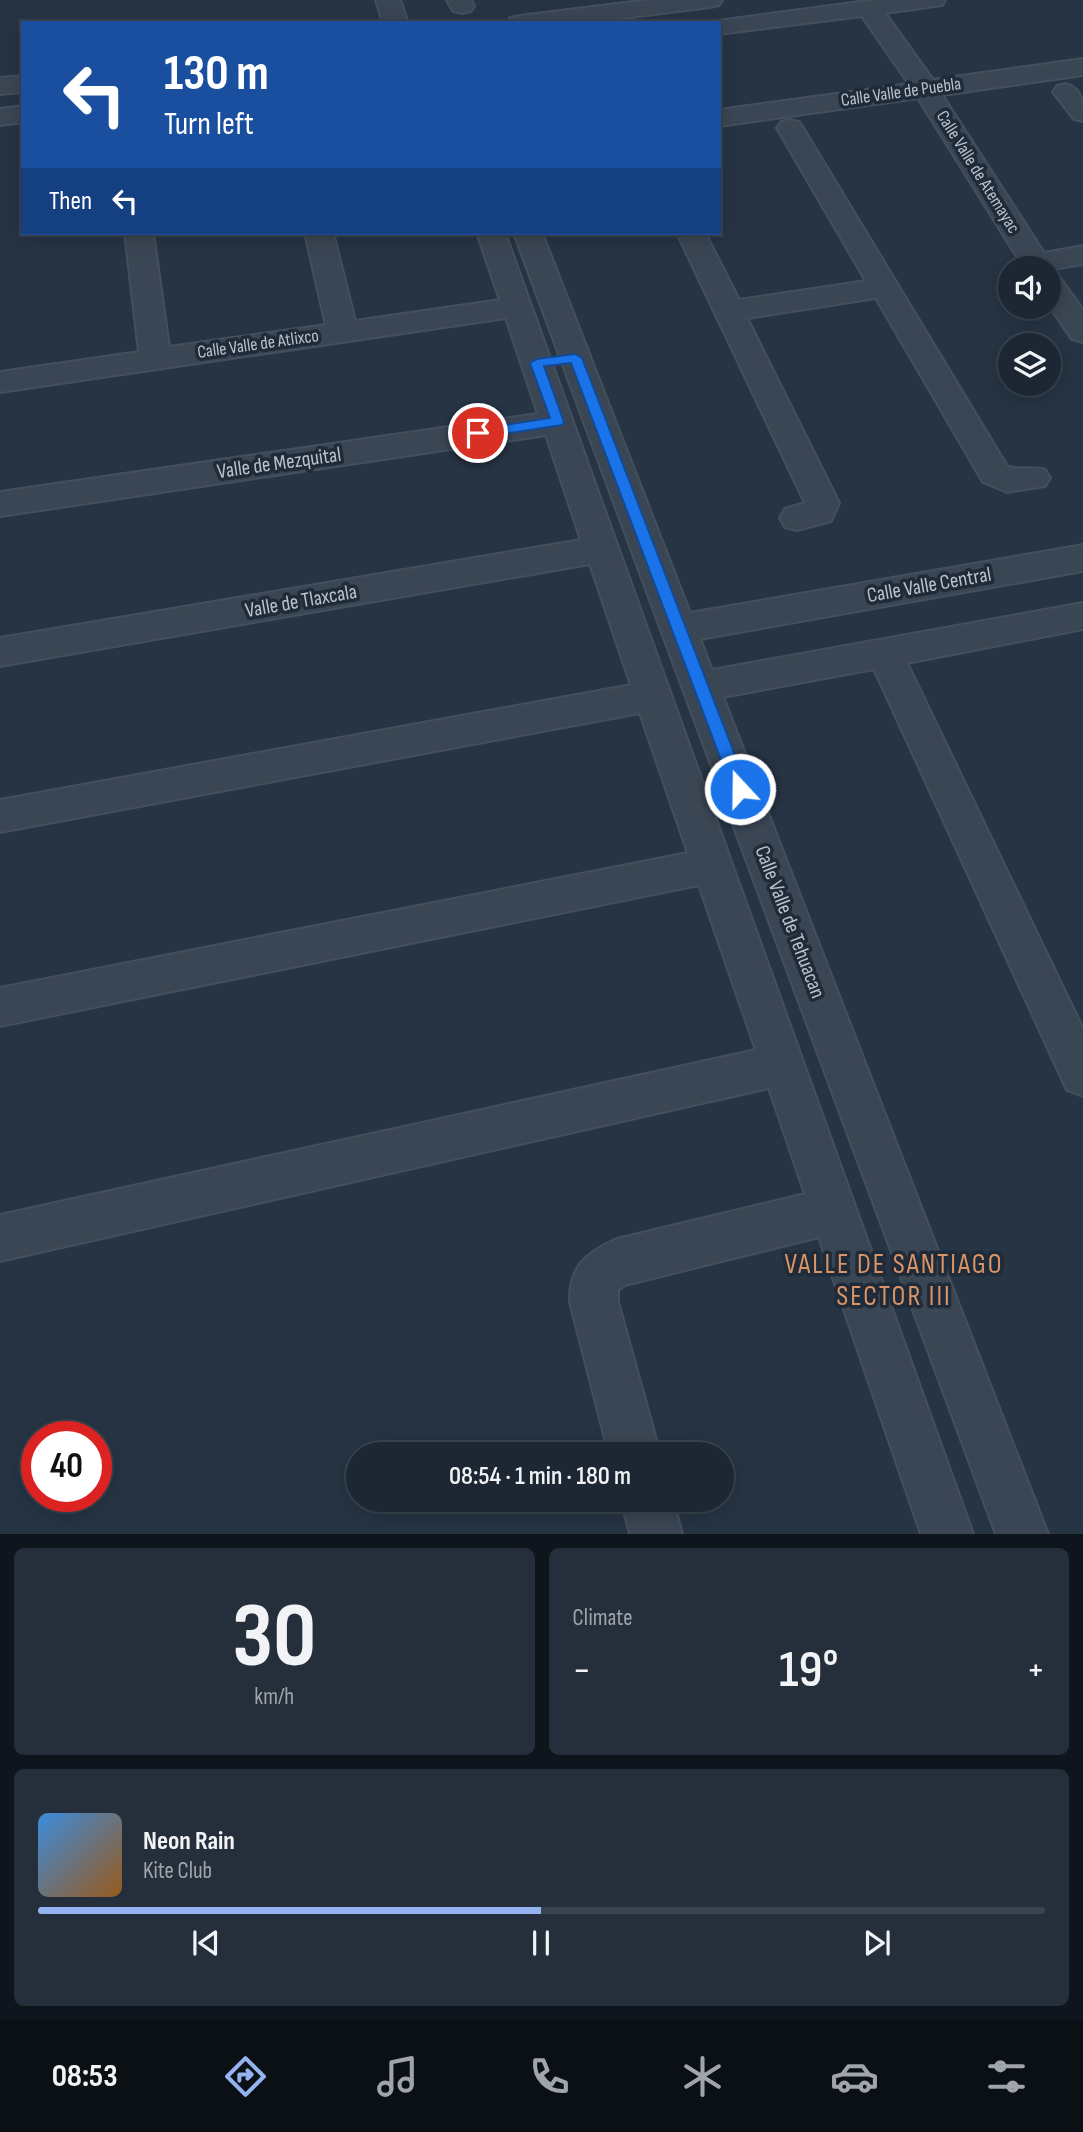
<!DOCTYPE html>
<html lang="en">
<head>
<meta charset="utf-8">
<style>
	:root { --surface:#1c2733; --page:#252f3b; --text:#f1f3f6; --muted:#a0a5ac; --line:#3a444e; --accent:#95b2f1 }
	body { margin:0; font-family:"Sofia Sans Condensed",sans-serif; background:var(--page); color:var(--text); height:100vh; display:flex; flex-direction:column; font-size:26px; white-space:nowrap }
	* { box-sizing:border-box; margin:0 }
	p { font-size:23px; color:var(--muted) }
	.icon { flex:none; width:38px; height:38px; fill:none; stroke:currentColor; stroke-width:2; stroke-linecap:round; stroke-linejoin:round }
	.map { position:relative; height:1534px; overflow:hidden }
	.drawer { display:flex; flex-direction:column; gap:14px; padding:14px; background:#0f151c; flex:1 }
	.drawer>* { flex:none }
	.guide { position:absolute; left:21px; top:21px; width:700px; height:214px; border-radius:0px; box-shadow:0 4px 18px #0003,0 0 0 2px var(--line); background:#1a4fa0; color:#fff; overflow:hidden }
	.tools { position:absolute; left:998px; top:256px; display:grid; gap:14px }
	.tools a { display:grid; place-items:center; width:63px; height:63px; border-radius:50%; background:var(--surface); box-shadow:0 4px 18px #0003,0 0 0 2px var(--line); font-size:35px }
	.speed { position:absolute; left:21px; top:1421px; display:flex; gap:14px; font-size:35px; font-weight:700; text-align:center }
	.speed>* { display:grid; place-content:center; width:91px; height:91px; border-radius:50%; background:var(--surface); box-shadow:0 4px 18px #0003,0 0 0 2px var(--line); line-height:1 }
	.speed .limit { border:10px solid #d22; background:#fff; color:#111 }
	.pin { position:absolute; display:grid; place-items:center; width:60px; height:60px; color:#fff; margin:-30px; border:4px solid #fff; border-radius:50%; box-shadow:0 2px 7px #0007 }
	.me { position:absolute; width:77px; margin:-38px; rotate:339deg; stroke-linejoin:round; filter:drop-shadow(0 0 5px #0008) }
	.turn { display:flex; align-items:center; gap:24px; height:147px; padding:0 28px; font-size:32px }
	.turn .icon { width:91px; height:91px; stroke-width:2.5 }
	.turn b { display:block; font-size:49px; line-height:60px }
	.then { display:flex; align-items:center; height:66px; padding:0 28px; background:#0003; gap:14px; font-size:26px }
	.big { font-size:52px; font-weight:600; line-height:1.1 }
	.drawer .widget { flex:1; display:flex; flex-direction:column; justify-content:center; gap:10px; min-width:0; padding:0 24px; border-radius:10px; background:var(--page) }
	.drawer .dial { align-items:center; gap:0 }
	.dial b { font-size:91px; line-height:1 }
	.song { display:flex; align-items:center; gap:21px }
	.cover { width:84px; height:84px; border-radius:10px; background:linear-gradient(135deg,hsl(210 70% 55%),hsl(30 70% 35%)) }
	.played { height:7px; border-radius:4px; background:linear-gradient(90deg,var(--accent) 50%,var(--line) 50%) }
	.keys { display:flex; justify-content:space-around; direction:ltr }
	.heat { display:flex; justify-content:space-between; align-items:center; font-size:38px; direction:ltr }
	.drawer .tiles { flex:1; display:grid; gap:14px; grid-template-columns:1fr 1fr }
	.widget:last-child { grid-column:span 2 }
	.trip { position:absolute; left:346px; top:1442px; width:388px; height:70px; border-radius:35px; background:var(--surface); box-shadow:0 4px 18px #0003,0 0 0 2px var(--line); font-weight:600; line-height:70px; text-align:center }
	.dock { display:flex; height:112px; justify-content:space-around; align-items:center; background:#0b1014; color:var(--muted) }
	.dock .icon { width:49px; height:49px }
	.dock .selected { color:var(--accent) }
	.dock b { font-size:32px; color:var(--text) }
	.map>svg:first-child { display:block }
	.lines { fill:none; stroke-linecap:round; stroke-linejoin:round }
	.minor-casing { stroke:#444f5d; stroke-width:4 }
	.minor { fill:#3b4654; fill-rule:evenodd }
	.route { fill:#1a73e8; stroke:#114b97; stroke-width:2 }
	.labels { text-anchor:middle; dominant-baseline:central; stroke-width:7; stroke-linejoin:round; paint-order:stroke }
	.far-street-label { font-size:18px; fill:#b8c1cd; stroke:#1f2b39 }
	.street-label { font-size:21px; fill:#b8c1cd; stroke:#1f2b39 }
	.near-quarter-label { font-size:28px; letter-spacing:2px; fill:#da9466; stroke:#1f2b39 }
</style>
</head>
<body>
<div class="map">
<svg width="1083" height="1534" viewBox="0 0 1083 1534">
	<rect width="100%" height="100%" fill="#263444"/>
	<g class="lines">
		<defs>
			<g id="minor">
				<path d="M376,0h24l8,23h-25z"/>
				<path d="M447,0h24l3,6 -3,5 -9,2 -9,-2z"/>
				<path d="M649,0h73l-3,5 -9,2 -127,16h-76l3,-5 9,-2z"/>
				<path d="M875,0h70l-3,5 -57,8 48,67 150,-21v16l-141,20 102,158 39,-7v18l-30,5 -3,4 8,2 25,35v32l-11,-3 -24,-35v-36h-24l-106,-170 -199,28v-16l190,-26 -47,-68 -143,18v-11l-9,-1z"/>
				<path d="M23,76v16l-23,2v-16z"/>
				<path d="M1066,84c17,5 17,20 17,37l-9,-2 -21,-27 4,-6z"/>
				<path d="M23,106v16l-23,3v-16z"/>
				<path d="M790,120l9,2 4,6 204,338c11,5 25,0 38,4l5,8 -5,8 -38,6 -24,-10 -107,-184 -129,20 92,185 -8,18 -34,9 -12,-3 -5,-9 5,-9 20,-6 -128,-270h28l34,67 127,-19 -89,-153 4,-6z"/>
				<path d="M125,233h28l16,114 157,-22 -21,-92h28l22,88 145,-21 -23,-67h28l468,1301h-52l-102,-297 -194,48 -7,5v12l42,152h-51l-39,-152c-1,-36 17,-50 47,-63l188,-45 -36,-106 -769,173v-46l756,-165 -57,-165 -699,141v-38l688,-135 -48,-140 -640,119v-32l631,-115 -41,-121 -590,102v-28l581,-98 -35,-105 -546,81v-24l538,-78 -32,-96 -506,74v-20l139,-20z"/>
				<path d="M514,233h28l148,380 393,-68v26l-383,68 12,31 371,-67v26l-176,34 176,366v67l-16,-6 -193,-421 -151,28 325,837h-52z"/>
				<path d="M621,1500h52l9,34h-52z"/>
			</g>
		</defs>
		<use href="#minor" class="minor-casing"/>
		<use href="#minor" class="minor"/>
	</g>
	<path class="route" d="M575,354l7,4 166,431 -3,5h-11l-2,-5 -161,-426 -27,3 20,56 -2,3 -84,13 -7,-5 7,-4 72,-11 -20,-55 7,-4z"/>
	<g class="labels">
		<g class="far-street-label">
			<text transform="translate(901 92) rotate(-8)">Calle Valle de Puebla</text>
			<text transform="translate(978 172) rotate(58)">Calle Valle de Atemayac</text>
			<text transform="translate(258 344) rotate(-8)">Calle Valle de Atlixco</text>
		</g>
		<g class="street-label">
			<text transform="translate(279 463) rotate(-8)">Valle de Mezquital</text>
			<text transform="translate(929 585) rotate(-10)">Calle Valle Central</text>
			<text transform="translate(301 601) rotate(-10)">Valle de Tlaxcala</text>
			<text transform="translate(790 922) rotate(69)">Calle Valle de Tehuacan</text>
		</g>
		<g class="near-quarter-label">
			<text x="894" y="1264">VALLE DE SANTIAGO<tspan x="894" dy="32">SECTOR III</tspan></text>
		</g>
	</g>
</svg>
<div class="tools">
<a><svg class="icon" aria-label="sound" viewBox="0 0 24 24"><path d="M4 9h4l5-4v14l-5-4H4zM17 9q2 3 0 6"/></svg></a>
<a><svg class="icon" aria-label="layers" viewBox="0 0 24 24"><path d="M12 4l9 5-9 5-9-5zM3 14l9 5 9-5"/></svg></a>
</div>
<div class="speed"><div class="limit">40</div></div>
<div class="pin" style="left:478px;top:433px;background:#d93025"><svg class="icon" aria-label="arrive" viewBox="0 0 24 24"><path d="M6 21V4h12l-3 4 3 4H6"/></svg></div>
<svg class="me" style="left:740px;top:789px" viewBox="-20 -20 40 40"><circle r="17" fill="#1a73e8" stroke="#fff" stroke-width="3"/><path d="M0-11L8 9 0 5-8 9z" fill="#fff"/></svg>
<div class="trip">08:54 · 1 min · 180 m</div>
<div class="guide">
<div class="turn"><svg class="icon" aria-label="left" viewBox="0 0 24 24"><path d="M17 20v-9H6M10 6l-5 5 5 5"/></svg><div><b>130 m</b>Turn left</div></div>
<div class="then">Then<svg class="icon" aria-label="left" viewBox="0 0 24 24"><path d="M17 20v-9H6M10 6l-5 5 5 5"/></svg></div>
</div>
</div>
<section class="drawer">
<div class="tiles">
<div class="widget dial"><b>30</b><p>km/h</p></div>
<div class="widget"><p>Climate</p>
<div class="heat"><a>−</a><b class="big">19°</b><a>+</a></div>
</div>
<div class="widget">
<div class="song"><i class="cover"></i><div><b>Neon Rain</b><p>Kite Club</p></div></div>
<div class="played"></div>
<div class="keys"><svg class="icon" aria-label="previous" viewBox="0 0 24 24"><path d="M18 5L8 12l10 7zM5 5v14"/></svg><svg class="icon" aria-label="pause" viewBox="0 0 24 24"><path d="M8 5v14M16 5v14"/></svg><svg class="icon" aria-label="next" viewBox="0 0 24 24"><path d="M6 5l10 7-10 7zM19 5v14"/></svg></div>
</div>
</div>
</section>
<nav class="dock">
<b>08:53</b>
<svg class="icon selected" aria-label="directions" viewBox="0 0 24 24"><path d="M12 3l9 9-9 9-9-9zM9 14v-3h6M13 9l2 2-2 2"/></svg>
<svg class="icon" aria-label="music" viewBox="0 0 24 24"><path d="M9 18V5l10-2v13"/><circle cx="6" cy="18" r="3"/><circle cx="16" cy="16" r="3"/></svg>
<svg class="icon" aria-label="phone" viewBox="0 0 24 24"><path d="M5 4h4l2 5-3 2q2 4 5 5l2-3 5 2v4C11 20 4 13 5 4z"/></svg>
<svg class="icon" aria-label="climate" viewBox="0 0 24 24"><path d="M12 3v18M4 7l16 10M4 17L20 7"/></svg>
<svg class="icon" aria-label="car" viewBox="0 0 24 24"><path d="M5 17H2v-5l4-1 3-4h7l3 4 3 1v5h-3M9 17h6M6 11h13"/><circle cx="7" cy="17" r="2"/><circle cx="17" cy="17" r="2"/></svg>
<svg class="icon" aria-label="filters" viewBox="0 0 24 24"><path d="M4 7h16M4 17h16"/><circle cx="9" cy="7" r="2"/><circle cx="15" cy="17" r="2"/></svg>
</nav>
</body>
</html>
